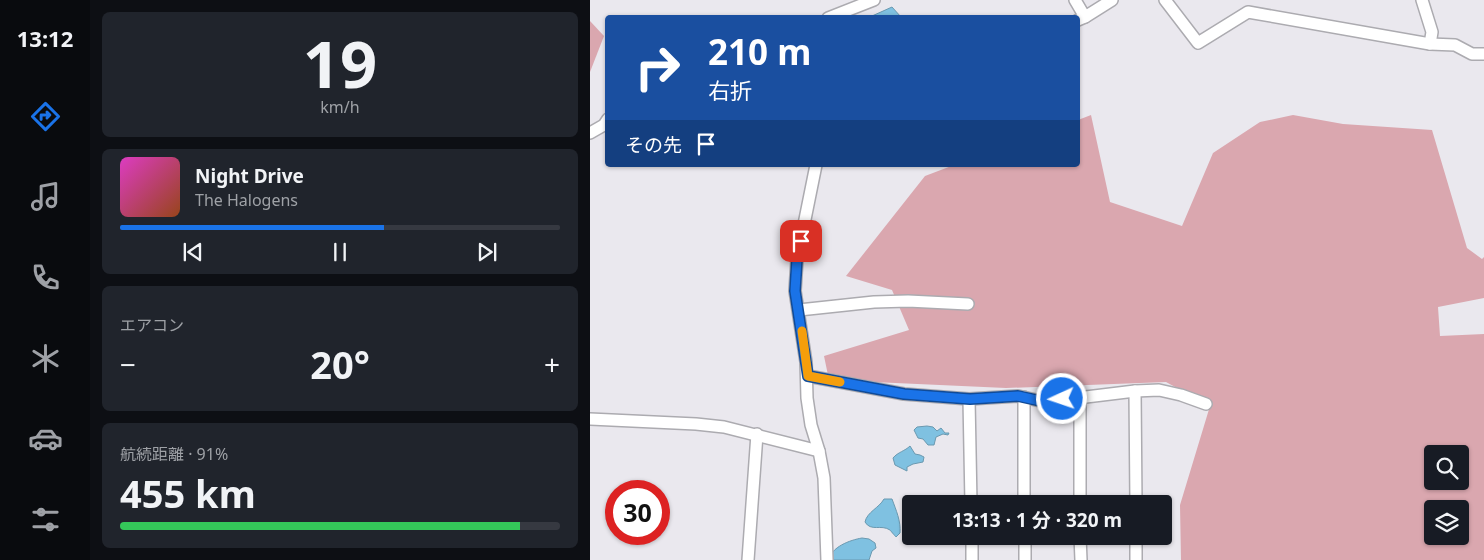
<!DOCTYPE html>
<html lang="ja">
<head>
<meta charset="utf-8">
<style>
	:root { --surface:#171b24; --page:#20242c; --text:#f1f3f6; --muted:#9ea1a6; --line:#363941; --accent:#1a73e8 }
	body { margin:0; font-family:"Noto Sans","Noto Sans JP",sans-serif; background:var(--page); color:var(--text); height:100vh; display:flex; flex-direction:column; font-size:19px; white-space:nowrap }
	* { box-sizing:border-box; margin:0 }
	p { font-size:16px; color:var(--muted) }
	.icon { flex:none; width:28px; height:28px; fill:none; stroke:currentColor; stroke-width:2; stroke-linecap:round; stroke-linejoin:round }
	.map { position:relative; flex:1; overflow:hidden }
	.details { display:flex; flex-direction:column; gap:12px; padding:12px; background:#0d0f14; width:500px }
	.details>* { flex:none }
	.banner { position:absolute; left:15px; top:15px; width:475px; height:152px; border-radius:5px; box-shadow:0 1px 4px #0004; background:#1a4fa0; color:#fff; overflow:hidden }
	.tools { position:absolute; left:834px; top:445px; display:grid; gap:10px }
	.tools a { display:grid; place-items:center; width:45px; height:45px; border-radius:5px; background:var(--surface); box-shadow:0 1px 4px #0004; font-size:25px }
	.speed { position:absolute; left:15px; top:480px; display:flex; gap:10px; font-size:25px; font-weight:700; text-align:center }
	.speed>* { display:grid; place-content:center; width:65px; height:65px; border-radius:50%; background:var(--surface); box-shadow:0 1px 4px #0004; line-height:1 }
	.speed .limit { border:8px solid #d22; background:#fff; color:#111 }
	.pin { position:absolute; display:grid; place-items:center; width:42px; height:42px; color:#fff; margin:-21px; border-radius:10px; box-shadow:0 2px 8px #0006 }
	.me { position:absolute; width:55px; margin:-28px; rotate:267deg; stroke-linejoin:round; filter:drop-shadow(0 0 4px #0008) }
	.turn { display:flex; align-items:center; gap:18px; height:105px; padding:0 20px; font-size:22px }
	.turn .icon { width:65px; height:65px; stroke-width:2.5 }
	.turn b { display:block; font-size:35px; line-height:42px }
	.then { display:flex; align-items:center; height:48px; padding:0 20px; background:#0003; gap:10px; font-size:19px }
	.big { font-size:38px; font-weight:700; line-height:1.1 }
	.details .tile { flex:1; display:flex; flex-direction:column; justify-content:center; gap:8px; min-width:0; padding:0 18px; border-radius:8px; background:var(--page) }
	.details .dial { align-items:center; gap:0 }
	.dial b { font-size:65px; line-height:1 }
	.song { display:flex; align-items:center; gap:15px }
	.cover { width:60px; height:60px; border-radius:8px; background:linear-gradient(135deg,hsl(310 70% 55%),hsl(20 70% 35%)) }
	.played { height:5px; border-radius:2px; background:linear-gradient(90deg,var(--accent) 60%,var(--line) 60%) }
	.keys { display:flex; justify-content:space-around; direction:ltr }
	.heat { display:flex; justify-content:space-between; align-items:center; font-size:28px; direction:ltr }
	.charge { height:8px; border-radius:4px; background:linear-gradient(90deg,#34c759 91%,var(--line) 0) }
	.trip { position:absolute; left:312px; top:495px; width:270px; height:50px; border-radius:5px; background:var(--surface); box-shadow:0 1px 4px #0004; font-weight:700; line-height:50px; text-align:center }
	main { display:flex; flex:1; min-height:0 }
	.tab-bar { display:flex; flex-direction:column; width:90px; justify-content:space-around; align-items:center; background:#090b0e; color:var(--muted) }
	.tab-bar .icon { width:35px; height:35px }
	.tab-bar .on { color:var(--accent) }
	.tab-bar b { font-size:22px; color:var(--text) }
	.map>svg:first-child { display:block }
	.green { fill:#daa7af; fill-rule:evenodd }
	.water { fill:#7fc1e1; stroke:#6b99b0 }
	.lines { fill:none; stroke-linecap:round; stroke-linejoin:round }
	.minor-casing { stroke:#acabb0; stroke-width:14 }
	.minor { stroke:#fff; stroke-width:11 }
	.route-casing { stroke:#114b97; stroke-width:12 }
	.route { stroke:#1a73e8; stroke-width:9 }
	.slow { stroke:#f59e0b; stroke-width:9 }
</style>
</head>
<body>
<main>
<nav class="tab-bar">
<b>13:12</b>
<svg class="icon on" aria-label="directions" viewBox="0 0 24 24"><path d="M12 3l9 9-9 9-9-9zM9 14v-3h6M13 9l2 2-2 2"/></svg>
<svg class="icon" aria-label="music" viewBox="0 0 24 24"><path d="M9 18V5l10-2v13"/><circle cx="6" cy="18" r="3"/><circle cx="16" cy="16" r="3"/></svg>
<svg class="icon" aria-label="phone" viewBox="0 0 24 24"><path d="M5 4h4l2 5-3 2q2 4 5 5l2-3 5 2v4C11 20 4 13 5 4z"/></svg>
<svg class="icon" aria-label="climate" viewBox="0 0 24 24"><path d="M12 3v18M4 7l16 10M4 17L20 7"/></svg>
<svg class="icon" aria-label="car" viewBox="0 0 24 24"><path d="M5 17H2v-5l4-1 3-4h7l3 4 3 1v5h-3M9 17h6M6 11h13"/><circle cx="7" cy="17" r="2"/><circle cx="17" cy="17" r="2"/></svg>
<svg class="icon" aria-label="filters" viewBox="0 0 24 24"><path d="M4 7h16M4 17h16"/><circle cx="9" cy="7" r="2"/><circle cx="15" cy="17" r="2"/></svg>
</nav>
<section class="details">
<div class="tile dial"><b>19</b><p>km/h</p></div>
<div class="tile">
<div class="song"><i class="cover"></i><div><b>Night Drive</b><p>The Halogens</p></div></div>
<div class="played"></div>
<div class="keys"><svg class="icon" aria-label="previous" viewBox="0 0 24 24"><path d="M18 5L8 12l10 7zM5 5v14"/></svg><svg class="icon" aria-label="pause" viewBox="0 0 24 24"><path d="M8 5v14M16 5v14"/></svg><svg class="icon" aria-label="next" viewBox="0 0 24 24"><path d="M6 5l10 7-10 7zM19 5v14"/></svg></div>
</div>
<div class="tile"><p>エアコン</p>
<div class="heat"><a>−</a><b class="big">20°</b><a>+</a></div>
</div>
<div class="tile"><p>航続距離 · 91%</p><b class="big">455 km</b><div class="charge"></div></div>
</section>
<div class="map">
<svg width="894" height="560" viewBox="0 0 894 560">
	<rect width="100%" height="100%" fill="#eae8ee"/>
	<g class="green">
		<path d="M0,21l14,15 -14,36z"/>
		<path d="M501,115l19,87 72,24 31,-73 47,-31 33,-7 50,9 89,6 35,118 15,11 2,-2v41l-46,9 2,29 44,-2v226h-303l-1,-55 30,-99 -44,-24 -160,6 -177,-8 -5,-24 85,-26 -17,-40 -46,-14 79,-100 29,-11h124v-45zM842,454h28v27h-28zM842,509h28v27h-28z"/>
	</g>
	<g class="water">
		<path d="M302,7l9,10h-28l-1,-1z"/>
		<path d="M337,426l6,1 4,4 4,-3 4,5h4l-1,2 -5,-1 -7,3 -2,8h-6l-5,-6 -5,-1 -4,-8 3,-3z"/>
		<path d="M320,446l5,8 5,1 4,2 -1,5 -10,2 -6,3v4l-12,-6 -2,-7c5,-6 12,-7 17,-12z"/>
		<path d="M294,499h8c4,11 9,22 8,34l-4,4c-1,-1 -6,-7 -6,-7 -9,-6 -19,2 -25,-8 2,-10 14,-14 19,-23z"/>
		<path d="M272,538l7,1 6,4 1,5 -4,3 -3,9h-40c2,-13 21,-20 33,-22z"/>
	</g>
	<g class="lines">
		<defs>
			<g id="minor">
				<path d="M485,0l10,17"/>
				<path d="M575,0l33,43 50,-31 182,32 25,1 17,9h12"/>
				<path d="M832,0l10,32 -2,12"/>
				<path d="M238,18l46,-18"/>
				<path d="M488,20l7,-3 27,-17"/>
				<path d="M0,133l14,-8 4,-6"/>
				<path d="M226,165l-19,94 -2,32 11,71 1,36 4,27 8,26 5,27 3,82"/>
				<path d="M209,310l75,-8 34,-1 60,3"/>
				<path d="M218,376l96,18 65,5 49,-3 27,6 90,-11 24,-1 22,5 25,9"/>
				<path d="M545,391l1,113"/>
				<path d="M490,396v108"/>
				<path d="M434,397v107"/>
				<path d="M379,399l2,105"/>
				<path d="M0,419l106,5 28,3 95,24"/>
				<path d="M382,536v24"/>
				<path d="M435,536v24"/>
				<path d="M490,536l1,24"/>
				<path d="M546,536v24"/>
				<path d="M158,560l9,-126"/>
			</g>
		</defs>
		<use href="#minor" class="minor-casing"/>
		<use href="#minor" class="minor"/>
	</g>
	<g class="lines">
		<defs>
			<path id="route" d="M211,241l-4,18 -2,32 13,85 96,18 66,5 48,-3 27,6 17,-3"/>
		</defs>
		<use href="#route" class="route-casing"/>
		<use href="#route" class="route"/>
		<path class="slow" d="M212,331l6,45 32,6"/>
	</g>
</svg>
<div class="tools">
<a><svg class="icon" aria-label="search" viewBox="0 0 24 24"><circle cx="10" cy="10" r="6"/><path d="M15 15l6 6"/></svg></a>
<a><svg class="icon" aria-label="layers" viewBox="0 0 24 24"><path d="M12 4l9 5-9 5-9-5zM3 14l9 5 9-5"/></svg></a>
</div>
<div class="speed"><div class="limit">30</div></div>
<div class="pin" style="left:211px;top:241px;background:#d93025"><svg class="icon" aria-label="arrive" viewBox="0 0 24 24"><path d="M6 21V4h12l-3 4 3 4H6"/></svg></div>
<svg class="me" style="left:472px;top:399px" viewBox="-20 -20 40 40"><circle r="17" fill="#1a73e8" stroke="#fff" stroke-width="3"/><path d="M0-11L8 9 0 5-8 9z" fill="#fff"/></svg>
<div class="trip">13:13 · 1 分 · 320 m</div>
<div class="banner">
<div class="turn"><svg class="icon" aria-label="right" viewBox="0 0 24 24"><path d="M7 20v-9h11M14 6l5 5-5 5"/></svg><div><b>210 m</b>右折</div></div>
<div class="then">その先<svg class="icon" aria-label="arrive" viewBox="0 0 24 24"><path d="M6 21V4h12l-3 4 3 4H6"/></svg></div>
</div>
</div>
</main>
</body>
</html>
